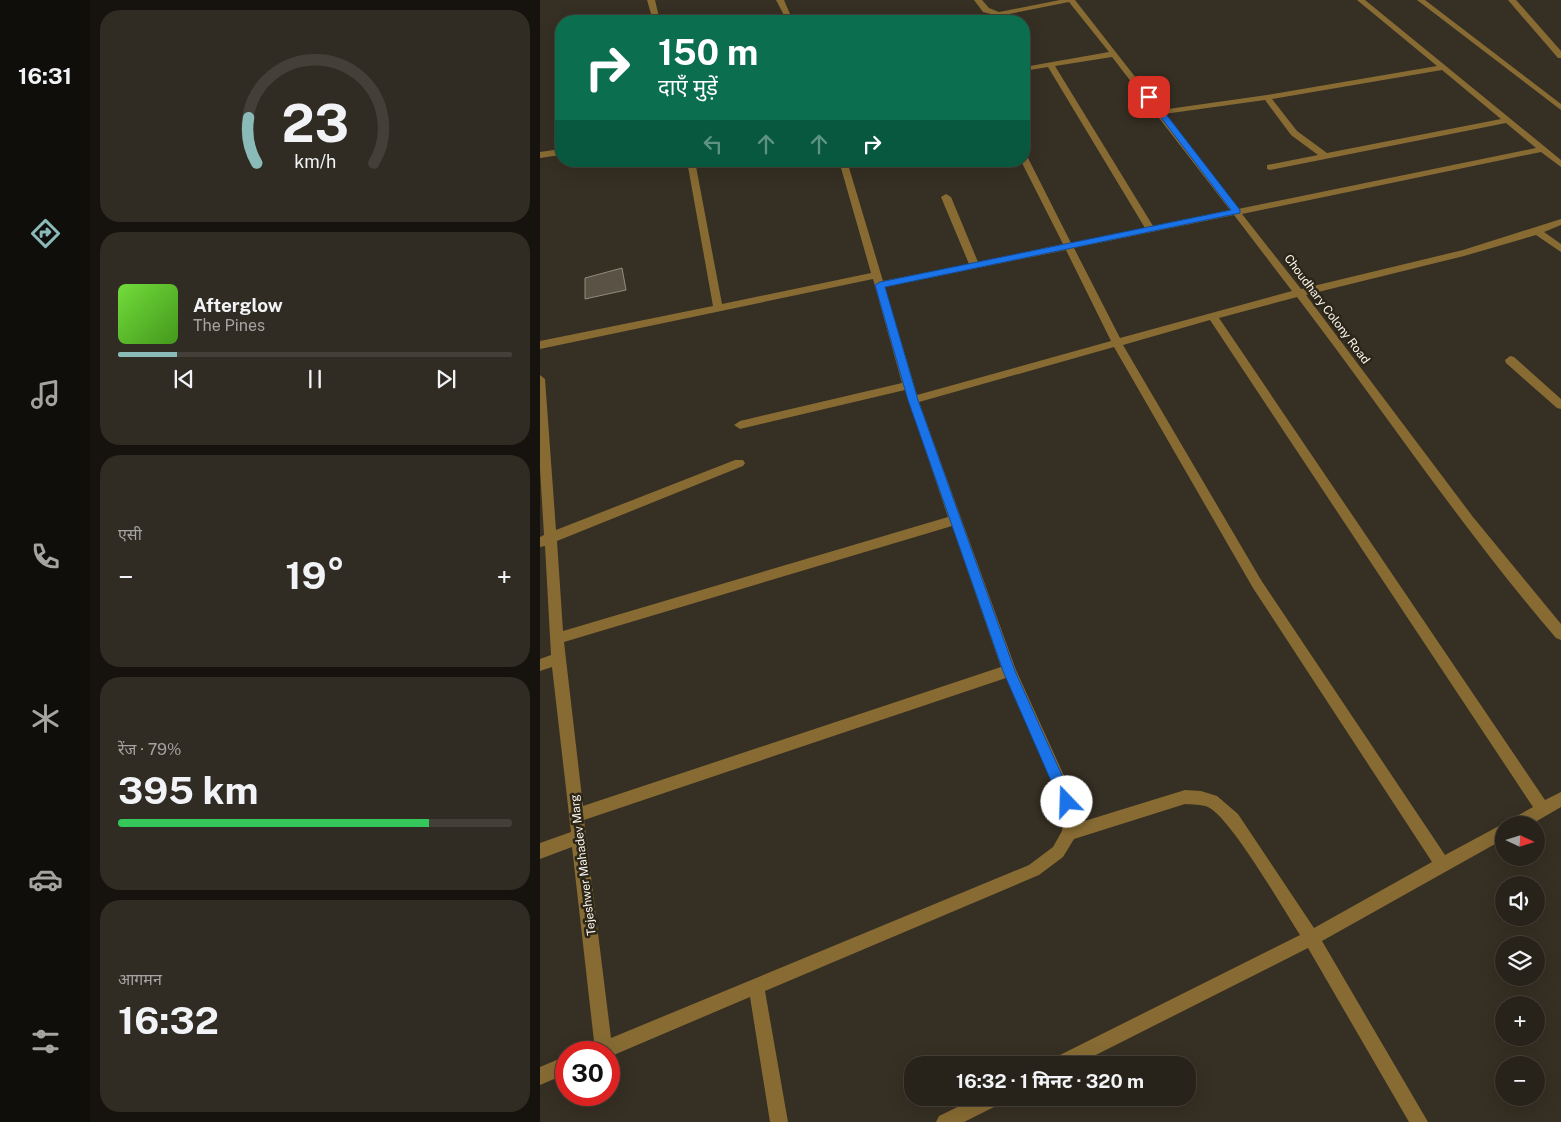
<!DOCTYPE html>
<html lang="hi">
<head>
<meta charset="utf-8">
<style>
	:root { --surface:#28231a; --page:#302b23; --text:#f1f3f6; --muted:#a5a4a2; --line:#444039; --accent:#8bbbb9 }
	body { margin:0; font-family:"Public Sans","Noto Sans Devanagari",sans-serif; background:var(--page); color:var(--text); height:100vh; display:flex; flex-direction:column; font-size:19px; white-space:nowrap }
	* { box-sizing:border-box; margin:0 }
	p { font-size:16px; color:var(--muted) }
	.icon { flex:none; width:28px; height:28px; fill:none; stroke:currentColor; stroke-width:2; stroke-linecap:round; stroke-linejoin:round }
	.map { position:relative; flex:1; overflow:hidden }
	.sheet { display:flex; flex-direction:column; gap:10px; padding:10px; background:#16130e; width:450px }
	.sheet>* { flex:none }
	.hud { position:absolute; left:15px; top:15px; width:475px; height:152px; border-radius:20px; box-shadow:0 5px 20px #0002,0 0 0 1px var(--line); background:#0b6e4f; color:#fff; overflow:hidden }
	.needle { width:32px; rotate:94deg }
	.fabs { position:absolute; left:955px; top:816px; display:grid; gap:10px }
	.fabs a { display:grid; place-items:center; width:50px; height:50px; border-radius:50%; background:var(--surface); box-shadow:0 5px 20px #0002,0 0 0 1px var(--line); font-size:25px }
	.speed { position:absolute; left:15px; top:1041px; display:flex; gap:10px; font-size:25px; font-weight:700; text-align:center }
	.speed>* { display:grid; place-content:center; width:65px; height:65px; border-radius:50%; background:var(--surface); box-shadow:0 5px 20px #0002,0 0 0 1px var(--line); line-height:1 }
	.speed .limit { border:8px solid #d22; background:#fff; color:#111 }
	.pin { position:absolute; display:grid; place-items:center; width:42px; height:42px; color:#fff; margin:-21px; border-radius:10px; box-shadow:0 2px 8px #0006 }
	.me { position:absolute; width:55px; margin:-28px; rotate:339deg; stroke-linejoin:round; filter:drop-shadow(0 0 4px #0008) }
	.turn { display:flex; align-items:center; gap:18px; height:105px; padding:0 20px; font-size:22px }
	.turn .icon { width:65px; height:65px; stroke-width:2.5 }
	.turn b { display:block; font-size:35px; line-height:42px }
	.lanes { display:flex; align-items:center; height:48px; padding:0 20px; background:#0003; justify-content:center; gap:25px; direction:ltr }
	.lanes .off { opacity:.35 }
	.big { font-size:38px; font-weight:700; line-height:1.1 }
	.sheet .card { flex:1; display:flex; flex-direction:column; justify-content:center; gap:8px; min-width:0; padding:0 18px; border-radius:20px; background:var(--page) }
	.sheet .dial { align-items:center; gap:0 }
	.dial svg { height:130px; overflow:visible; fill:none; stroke:var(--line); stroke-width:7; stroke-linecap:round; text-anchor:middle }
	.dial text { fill:var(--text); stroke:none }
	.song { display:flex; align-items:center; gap:15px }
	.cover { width:60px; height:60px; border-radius:8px; background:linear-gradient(135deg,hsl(100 70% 55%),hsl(100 70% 35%)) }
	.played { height:5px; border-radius:2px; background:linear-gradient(90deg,var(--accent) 15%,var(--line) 15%) }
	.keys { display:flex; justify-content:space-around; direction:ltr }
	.heat { display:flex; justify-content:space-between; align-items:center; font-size:28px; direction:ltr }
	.charge { height:8px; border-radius:4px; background:linear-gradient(90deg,#34c759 79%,var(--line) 0) }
	.trip { position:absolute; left:364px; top:1056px; width:292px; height:50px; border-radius:20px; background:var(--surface); box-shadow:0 5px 20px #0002,0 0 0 1px var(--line); font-weight:700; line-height:50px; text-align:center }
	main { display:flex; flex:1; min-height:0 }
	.tab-bar { display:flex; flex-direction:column; width:90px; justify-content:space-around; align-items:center; background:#100e0a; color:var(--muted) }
	.tab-bar .icon { width:35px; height:35px }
	.tab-bar .active { color:var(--accent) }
	.tab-bar b { font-size:22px; color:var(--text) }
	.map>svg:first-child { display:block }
	.building { fill:#5a5245; stroke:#938b7c }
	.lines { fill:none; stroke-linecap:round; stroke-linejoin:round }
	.minor { fill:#876b33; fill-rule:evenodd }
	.route { fill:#1a73e8; stroke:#114b97 }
	.labels { text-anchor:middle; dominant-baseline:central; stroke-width:5; stroke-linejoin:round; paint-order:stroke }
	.street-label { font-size:12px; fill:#f9f4ec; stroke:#2c2619 }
</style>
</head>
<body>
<main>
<nav class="tab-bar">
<b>16:31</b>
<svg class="icon active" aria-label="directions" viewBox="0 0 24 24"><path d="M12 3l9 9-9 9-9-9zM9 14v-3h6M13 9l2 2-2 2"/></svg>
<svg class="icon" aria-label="music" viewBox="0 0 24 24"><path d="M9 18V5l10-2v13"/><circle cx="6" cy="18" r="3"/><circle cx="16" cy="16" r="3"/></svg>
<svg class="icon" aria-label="phone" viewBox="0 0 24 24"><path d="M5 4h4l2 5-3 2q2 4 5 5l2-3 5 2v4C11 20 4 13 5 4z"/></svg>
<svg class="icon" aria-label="climate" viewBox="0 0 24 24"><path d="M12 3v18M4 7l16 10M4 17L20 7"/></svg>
<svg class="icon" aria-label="car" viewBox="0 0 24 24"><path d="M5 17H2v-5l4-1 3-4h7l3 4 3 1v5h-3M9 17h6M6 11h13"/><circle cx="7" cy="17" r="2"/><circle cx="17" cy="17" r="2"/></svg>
<svg class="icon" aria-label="filters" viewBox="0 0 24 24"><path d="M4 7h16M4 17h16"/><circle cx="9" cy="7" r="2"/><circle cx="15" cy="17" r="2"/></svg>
</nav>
<section class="sheet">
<div class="card dial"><svg viewBox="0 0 100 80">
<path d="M14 69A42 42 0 1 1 86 69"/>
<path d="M14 69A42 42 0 0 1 9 41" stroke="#8bbbb9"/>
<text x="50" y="56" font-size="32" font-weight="700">23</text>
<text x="50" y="72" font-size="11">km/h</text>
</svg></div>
<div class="card">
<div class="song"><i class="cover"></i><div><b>Afterglow</b><p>The Pines</p></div></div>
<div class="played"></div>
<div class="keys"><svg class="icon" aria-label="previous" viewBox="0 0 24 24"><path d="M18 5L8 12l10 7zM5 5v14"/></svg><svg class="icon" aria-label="pause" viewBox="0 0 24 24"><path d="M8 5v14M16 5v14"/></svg><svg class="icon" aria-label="next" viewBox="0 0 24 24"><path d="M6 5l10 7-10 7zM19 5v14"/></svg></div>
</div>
<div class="card"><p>एसी</p>
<div class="heat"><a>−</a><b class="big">19°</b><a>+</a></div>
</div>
<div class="card"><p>रेंज · 79%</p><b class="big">395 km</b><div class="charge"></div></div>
<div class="card"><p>आगमन</p><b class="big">16:32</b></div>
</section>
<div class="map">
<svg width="1021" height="1122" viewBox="0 0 1021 1122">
	<rect width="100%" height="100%" fill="#362f23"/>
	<path class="building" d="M82,268l4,22 -41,9v-21z"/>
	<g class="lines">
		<g class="minor">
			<path d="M107,0h8l5,21h-7z"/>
			<path d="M236,0h8l9,21h-6z"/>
			<path d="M434,0h8l7,8 10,4 61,-12h15l86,110 106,-15 170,-29 -80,-66h8l196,160v7l-20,-15 -299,62 59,75 162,-39 98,-31v6l-17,7 17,12v8l-25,-17 -72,21 -158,39 167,222 88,107v16l-5,-2c-93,-108 -172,-227 -259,-341l-78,21 326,482 16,-8v15l-31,18h-26v14l-182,102 106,181h-19l-101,-174 -232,117h-27l3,-6 248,-124c-17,-26 -69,-117 -92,-128 -7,-3 -16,-2 -23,-3l-111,35 -11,18 -24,18 -274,116 23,131h-18l-20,-125 -141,60v-5h-13l-1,-2 -23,-203 -32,12v-16l31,-11 -19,-165 -12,4v-12l11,-4 -6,-109 -5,1v-10l4,-2 -4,-66v-94l5,4 11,151 179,-70h8l2,3 -2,3 -186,75 6,90 385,-114 -43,-127 -165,39 -6,-4 6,-4 162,-38 -29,-104 -333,70v-8l173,-35 -26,-145h8l27,143 149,-31 -32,-112h8l36,120 86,-17 -28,-67 5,-3 5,3 27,65 85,-18 -42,-83h3v-6l4,3 43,85 74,-15 -97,-161 -24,4v-4l85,-15 -40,-50 -70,14 -16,-4zM572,57l118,153 -77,16 -98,-160zM902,70l59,49 -174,34 -30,-22 -25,-32zM725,100l26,35 27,20 -51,10v4l3,1 236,-47 30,25 -298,61 -74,-95zM694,215l58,76 -172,47 -46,-90zM526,250l45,91 -194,54 -32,-108zM670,320l323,487 -23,13 -2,5 -4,-2 -5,3 -54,29 -184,-275 -138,-235zM574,347l139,241 179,274 -118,66 -76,-114 -21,-18 -16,-5 -16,-1 -107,33v-9l-8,-25 -54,-119 -97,-268zM412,526l49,141 -418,139 -19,-164zM466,678l50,112 8,24 -2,17 -9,16 -24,18 -418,173 -27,-218z"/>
			<path d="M877,0h8l136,104v6z"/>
			<path d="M968,0h8l45,51v7h-3z"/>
			<path d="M21,149v6l-21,3v-6z"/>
			<path d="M970,356l4,1 47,42v10l-4,-1 -51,-45 -1,-3z"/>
			<path d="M26,1056v18l-26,11v-18z"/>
			<path d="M436,1098h27l-3,6 -36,18h-28l3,-6z"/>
		</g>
	</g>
	<path class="route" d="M607,96h5l88,114v3l-355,74 33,113 97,271 59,131 -2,4 -5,2 -5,-2 -59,-135 -95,-271 -33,-115 5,-3 351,-72 -84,-111z"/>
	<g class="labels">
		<g class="street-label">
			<text transform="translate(787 309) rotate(53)">Choudhary Colony Road</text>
			<text transform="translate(43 865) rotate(-97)">Tejeshwer Mahadev Marg</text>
		</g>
	</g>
</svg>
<div class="fabs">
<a><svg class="needle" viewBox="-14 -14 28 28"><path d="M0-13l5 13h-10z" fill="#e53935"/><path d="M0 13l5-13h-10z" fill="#a5a4a2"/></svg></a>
<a><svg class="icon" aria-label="sound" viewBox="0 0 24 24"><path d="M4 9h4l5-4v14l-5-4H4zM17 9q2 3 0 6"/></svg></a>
<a><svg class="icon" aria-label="layers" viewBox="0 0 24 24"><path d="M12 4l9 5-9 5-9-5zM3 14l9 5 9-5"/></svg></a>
<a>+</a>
<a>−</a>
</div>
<div class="speed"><div class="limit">30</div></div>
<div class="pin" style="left:609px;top:97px;background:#d93025"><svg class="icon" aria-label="arrive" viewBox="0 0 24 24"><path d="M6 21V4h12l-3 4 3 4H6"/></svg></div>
<svg class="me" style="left:527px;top:802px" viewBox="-20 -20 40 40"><circle r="19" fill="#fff"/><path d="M0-13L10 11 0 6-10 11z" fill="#1a73e8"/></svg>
<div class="trip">16:32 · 1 मिनट · 320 m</div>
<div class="hud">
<div class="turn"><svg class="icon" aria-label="right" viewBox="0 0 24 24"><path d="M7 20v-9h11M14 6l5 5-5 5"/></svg><div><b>150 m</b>दाएँ मुड़ें</div></div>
<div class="lanes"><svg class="icon off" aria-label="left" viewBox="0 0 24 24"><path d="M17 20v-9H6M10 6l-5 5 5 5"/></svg><svg class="icon off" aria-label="ahead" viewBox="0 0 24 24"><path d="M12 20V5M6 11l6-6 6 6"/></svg><svg class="icon off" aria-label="ahead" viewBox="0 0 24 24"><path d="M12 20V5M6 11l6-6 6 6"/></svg><svg class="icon" aria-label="right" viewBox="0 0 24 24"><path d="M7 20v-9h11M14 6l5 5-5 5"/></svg></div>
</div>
</div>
</main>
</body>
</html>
